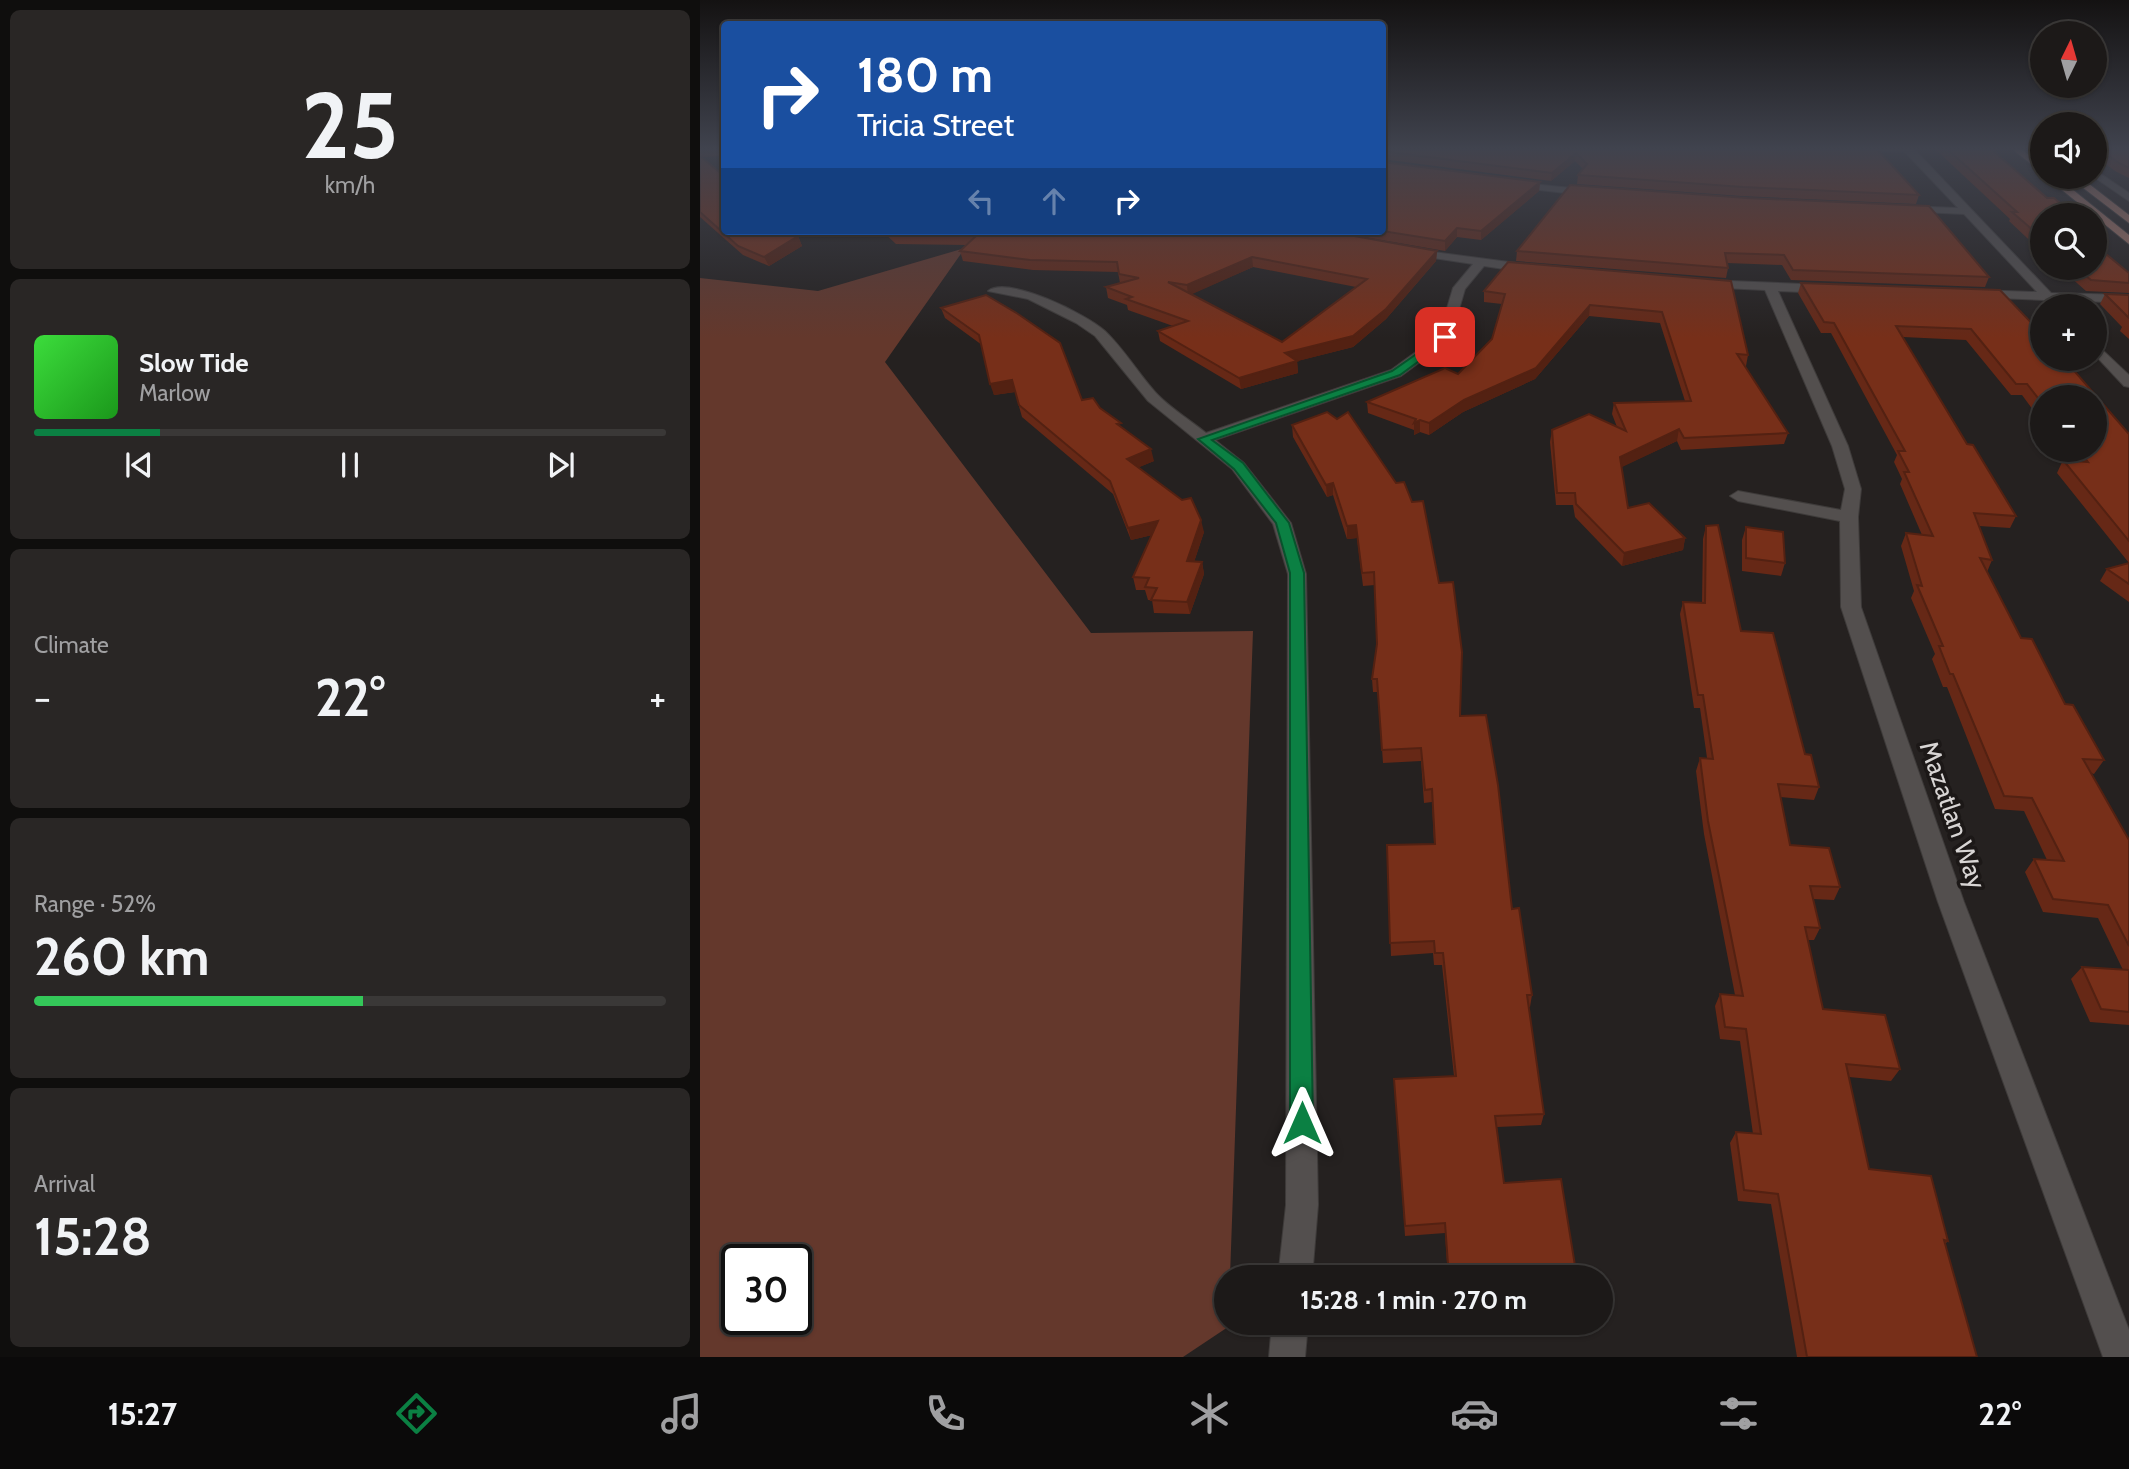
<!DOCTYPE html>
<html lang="en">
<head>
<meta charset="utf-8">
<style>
	:root { --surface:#1c1918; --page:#292625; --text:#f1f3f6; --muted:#a0a0a2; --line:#3a3837; --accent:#0b8043 }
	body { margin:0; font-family:Cabin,sans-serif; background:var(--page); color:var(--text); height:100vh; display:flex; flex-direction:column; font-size:26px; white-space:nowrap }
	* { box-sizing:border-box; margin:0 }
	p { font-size:23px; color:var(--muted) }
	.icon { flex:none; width:38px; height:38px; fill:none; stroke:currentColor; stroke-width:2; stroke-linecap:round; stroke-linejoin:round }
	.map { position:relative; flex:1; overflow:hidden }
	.panel { display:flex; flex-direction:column; gap:10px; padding:10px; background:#0f0e0d; width:700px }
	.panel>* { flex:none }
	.hud { position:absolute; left:21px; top:21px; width:665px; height:214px; border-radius:7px; box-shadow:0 2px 5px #0004,0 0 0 2px var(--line); background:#1a4fa0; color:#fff; overflow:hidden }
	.needle { width:46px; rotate:5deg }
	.buttons { position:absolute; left:1330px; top:21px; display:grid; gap:14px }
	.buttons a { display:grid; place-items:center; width:77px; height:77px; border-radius:50%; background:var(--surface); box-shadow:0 2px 5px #0004,0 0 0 2px var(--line); font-size:35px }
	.speed { position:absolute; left:21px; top:1244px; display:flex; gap:14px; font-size:35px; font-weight:700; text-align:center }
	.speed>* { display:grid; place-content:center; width:91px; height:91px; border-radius:50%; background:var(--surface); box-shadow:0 2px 5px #0004,0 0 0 2px var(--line); line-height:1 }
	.speed .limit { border:4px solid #111; border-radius:10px; background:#fff; color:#111 }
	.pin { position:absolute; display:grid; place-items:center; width:60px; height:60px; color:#fff; margin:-30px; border-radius:14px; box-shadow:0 4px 10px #0006 }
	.me { position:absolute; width:77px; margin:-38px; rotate:0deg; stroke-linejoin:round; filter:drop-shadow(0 0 5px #0008) }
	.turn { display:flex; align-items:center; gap:24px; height:147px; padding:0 21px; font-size:32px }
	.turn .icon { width:91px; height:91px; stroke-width:2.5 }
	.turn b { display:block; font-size:49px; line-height:60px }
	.lanes { display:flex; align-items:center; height:66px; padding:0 21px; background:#0003; justify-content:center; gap:35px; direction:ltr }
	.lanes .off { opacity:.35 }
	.big { font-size:52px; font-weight:700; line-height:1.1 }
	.panel .card { flex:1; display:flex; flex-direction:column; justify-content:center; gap:10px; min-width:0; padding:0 24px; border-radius:10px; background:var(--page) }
	.panel .dial { align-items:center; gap:0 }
	.dial b { font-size:91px; line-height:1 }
	.song { display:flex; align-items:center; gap:21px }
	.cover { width:84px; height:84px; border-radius:10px; background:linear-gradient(135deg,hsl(120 70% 55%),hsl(120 70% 35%)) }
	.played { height:7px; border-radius:4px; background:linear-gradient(90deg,var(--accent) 20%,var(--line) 20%) }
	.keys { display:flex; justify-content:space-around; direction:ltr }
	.heat { display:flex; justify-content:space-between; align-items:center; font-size:38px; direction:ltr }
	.charge { height:10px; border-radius:5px; background:linear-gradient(90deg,#34c759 52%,var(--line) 0) }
	.trip { position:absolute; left:514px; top:1265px; width:399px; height:70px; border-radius:35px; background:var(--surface); box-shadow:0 2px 5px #0004,0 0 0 2px var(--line); font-weight:700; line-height:70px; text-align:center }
	.tab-bar { display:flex; height:112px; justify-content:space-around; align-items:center; background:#0b0a0a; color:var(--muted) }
	.tab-bar .icon { width:49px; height:49px }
	.tab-bar .current { color:var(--accent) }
	.tab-bar b { font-size:32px; color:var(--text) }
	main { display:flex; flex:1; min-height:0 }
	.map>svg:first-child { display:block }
	.green { fill:#64382c; fill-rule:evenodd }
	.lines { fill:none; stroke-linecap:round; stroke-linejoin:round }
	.street-casing { stroke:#3e3b3a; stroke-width:2 }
	.primary-casing { stroke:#3e3b3a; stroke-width:2 }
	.street { fill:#534f4e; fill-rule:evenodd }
	.primary { fill:#a77769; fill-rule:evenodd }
	.wall { fill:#662816; fill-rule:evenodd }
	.shaded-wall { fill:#532112 }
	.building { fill:#772f19; stroke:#532112; stroke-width:2; fill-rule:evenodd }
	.route { fill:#0b8043; stroke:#07532c; stroke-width:2 }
	.labels { text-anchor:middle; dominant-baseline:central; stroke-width:7; stroke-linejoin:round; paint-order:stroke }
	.street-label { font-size:26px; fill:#d8d5d4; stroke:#1c1817 }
</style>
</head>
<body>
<main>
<section class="panel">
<div class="card dial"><b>25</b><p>km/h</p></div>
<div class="card">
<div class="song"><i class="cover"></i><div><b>Slow Tide</b><p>Marlow</p></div></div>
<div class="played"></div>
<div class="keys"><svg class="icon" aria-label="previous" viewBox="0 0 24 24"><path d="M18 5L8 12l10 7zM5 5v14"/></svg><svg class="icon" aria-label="pause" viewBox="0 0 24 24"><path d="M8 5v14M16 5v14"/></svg><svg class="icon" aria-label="next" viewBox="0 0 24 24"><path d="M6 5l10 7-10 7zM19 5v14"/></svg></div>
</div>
<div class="card"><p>Climate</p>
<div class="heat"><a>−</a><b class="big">22°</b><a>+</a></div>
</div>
<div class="card"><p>Range · 52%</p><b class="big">260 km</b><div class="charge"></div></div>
<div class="card"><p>Arrival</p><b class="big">15:28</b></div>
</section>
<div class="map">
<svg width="1429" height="1357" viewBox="0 0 1429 1357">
	<rect width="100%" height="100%" fill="#252120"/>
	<path class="green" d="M265,248l-80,114 206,271 162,-2 -23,646 -3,1 1,49 -45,30h-483v-1079l118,13zM37,1260h59v60h-59z"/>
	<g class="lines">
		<defs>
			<g id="street">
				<path d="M1146,148h67l138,145 78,2v8l-71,-3 -5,6 -9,-6 -72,-3 -2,-3 6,-4 61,2 -73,-78 -64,-3v-4l4,-1 54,2 -53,-56 -55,-1z"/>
				<path d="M1395,170l34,23v8l-35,-24z"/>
				<path d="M810,182l82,8 5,3 -5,3 -79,-9z"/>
				<path d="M711,249l120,16 6,4 -6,4 -47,-7 -19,23 -15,51 -49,36 -186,64 29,23 47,60 15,51 12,631 -6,73h-34l8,-73 2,-631 -15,-50 -41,-55 -84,-68 -53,-65 -19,-13 -48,-24 -40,-8c20,-16 100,24 117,40 19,18 33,42 51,62 14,15 34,27 50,40l185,-63 48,-35 14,-47 20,-24 -66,-10 -2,-2z"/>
				<path d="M1006,280l122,5 6,4 -6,4 -50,-2 70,155 13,43 -3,28 3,90 103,295 165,428v27h-26l-165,-455 -97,-295 -1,-86 -102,-20 -8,-5 8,-5 103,19 4,-21 -13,-43 -67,-156 -63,-3v-6z"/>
				<path d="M1395,343l34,32v12l-5,-1 -29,-31z"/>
				<path d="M572,1323h36l-3,34h-36z"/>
			</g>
			<g id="primary">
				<path d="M1311,148h9l22,18v7z"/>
				<path d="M1346,177h11l72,58v9z"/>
				<path d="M1369,177h11l49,38v8z"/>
			</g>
		</defs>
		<use href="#street" class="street-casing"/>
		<use href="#primary" class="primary-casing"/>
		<use href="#street" class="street"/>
		<use href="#primary" class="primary"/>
	</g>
	<g class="wall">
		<path d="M0,148h24v8l-24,1 98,79 4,10 -33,20 -26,-11 -43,-38z"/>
		<path d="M682,148h494l43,47 -3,9 -175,-8 -164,-12 1,-9 5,-6 -8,-8 -24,20 -169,-22z"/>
		<path d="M1234,148h56l52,67v37l-33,-31 1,-2z"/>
		<path d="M1395,148h34v30l-14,-7 -20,-15z"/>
		<path d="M840,182l-1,9 -58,49 -24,-3 -12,14 -116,-20h53z"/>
		<path d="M870,185l419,92 -4,10 -194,-7 -9,-15 -55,-2 1,5 -2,10 -210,-17 1,-10z"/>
		<path d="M182,231h445l110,20 -1,10 -50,58 -33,28 -56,14 1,12 -57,16 -81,-48 -2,-10 15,-5 -45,-16 -1,-5 -19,-7 -2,-11 14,-4 -2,-11 -85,-2 -70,-9 -3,-10 6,-6 -70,-1zM553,267l103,20 -74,55 -91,-48z"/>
		<path d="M1360,268h35l34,15v10l-43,-2z"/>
		<path d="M1031,281l17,74 -2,11h-2l44,67 -4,11 -103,6 -4,-9 -56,26 7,41 57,30 -2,12 -61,16 -47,-49 -2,-12h-17l-6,-63 2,-12 65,-3 -5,-13 2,-11 71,-2 -25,-78 -71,-7 -54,63 -72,33 -34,23 -9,-3 -6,3v-5l-46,-17 -1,-11 91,-28 34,-35 10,-35 -18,-2v-11z"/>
		<path d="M1101,283l199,7 129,144v129l-72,-90 6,-13 9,1 -8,-11h31l-53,-53v25l-20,-27h-11l-45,-55 -63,-3 64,107 49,72 -6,12 -31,-2 13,34 -5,12 34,66 83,122 -10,14 -3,-1 38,67v185l-39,-3 -19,-43 11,-12 41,3 -25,-52 -55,-6 -18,-40 9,-13 13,1 -23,-49 -29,-2 -48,-122h-4l-11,-28 3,-5 -24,-56 3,-7 -13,-45 5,-13 16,2 -22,-51 2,-5 -8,-17 3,-7 -66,-122h-10l-23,-40z"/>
		<path d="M1405,294l24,1v44l-9,-8 2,-4 -22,-23z"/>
		<path d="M241,308l141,92 18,8 22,20 32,33 -15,6 65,65 -10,30h8l2,12 -14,40 -36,-1 -2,-13h-4l-3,-10h-9l-3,-13 19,-42 -21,5 -18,-46 -91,-77 -7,-25 -21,3 -12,-50 -37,-27z"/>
		<path d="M627,412l133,304 52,193 20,86 -2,12h-1l15,107 -3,11 -44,2 7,56 73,95h-129l-3,-45 -40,3 -10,-146 59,-14 -12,-111h-8l-1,-12 -42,3 -4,-111 47,-1 -2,-42 -8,1 -3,-42 -38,2 -5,-71h-5l-1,-13 5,-35 -2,-59 -12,1 -6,-48 -10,1 -14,-44 -6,2 -34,-60 -1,-12z"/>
		<path d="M1006,526l35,105 64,123 14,33 -5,13 -34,-3 10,48 50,42 -6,13 -21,-1 7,29 -6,12h-6l15,69 77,60 -9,12 -42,-4 20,92 79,72 -3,3 32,113h-180l-26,-153 -33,-3 -8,-58 6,-11 17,2 -13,-93 -20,-2 -5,-33 5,-12 15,1 -31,-161 -8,-63 4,-13h7l-7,-50h-6l-14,-94 3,-12 19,1 1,-64z"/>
		<path d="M1046,527l39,36 -4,13 -39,-5v-31z"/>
		<path d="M1429,563v39l-29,-21 7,-12z"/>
		<path d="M751,1323h31l-31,2z"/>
	</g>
	<g class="shaded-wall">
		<path d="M876,153l-1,8 -24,20 1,-8z"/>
		<path d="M840,182l-1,9 -58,49v-9z"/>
		<path d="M757,228v9l-12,14v-10z"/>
		<path d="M98,236l4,10 -33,20 -5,-9z"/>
		<path d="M737,251l-1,10 -50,58 -33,28 -67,17 -1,-11z"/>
		<path d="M552,257l1,10 -65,29 -1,-11z"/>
		<path d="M890,305l-1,11 -54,63 -72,33 -34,23v-12z"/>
		<path d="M597,361l1,12 -57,16 -2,-11z"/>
		<path d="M312,380l3,12 -21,3 -4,-11z"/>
		<path d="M720,420v12l-6,3v-12z"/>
		<path d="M979,429l-2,12 -59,28 2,-12z"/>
		<path d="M451,449l3,12 -24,10 -3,-12z"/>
		<path d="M633,483v12l-6,2 -1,-12z"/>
		<path d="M501,520l3,12 -14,42 -3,-13z"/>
		<path d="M458,521l3,12 -30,7 -3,-12z"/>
		<path d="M656,525l1,13 -10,1v-13z"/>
		<path d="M985,538l-2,12 -61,16 2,-13z"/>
		<path d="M502,562l2,12 -14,40 -3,-12z"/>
	</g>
	<g class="building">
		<path d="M682,148h494l43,47 -176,-8 -165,-12 9,-11 -11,-11 -24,20 -170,-22z"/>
		<path d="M1246,148h44l57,50h7l20,17h-32v23l-30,-26h5z"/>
		<path d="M1398,148h31v20l-10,-5z"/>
		<path d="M0,156l24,20v55h68l6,5 -34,21 -26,-11 -38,-34z"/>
		<path d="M682,162l158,20 -59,49 -24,-3 -12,13 -63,-10z"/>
		<path d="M870,185l177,13 182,8 60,71 -196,-7 -9,-15 -59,-2 3,15 -211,-17z"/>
		<path d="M189,231h438l110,20 -51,58 -33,27 -68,17 12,8 -58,17 -81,-47 30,-10 -62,-22 6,-2 -26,-10 33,-9 -20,-4 -2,-12 -87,-2 -70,-9 16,-15 -83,-2zM552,257l115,22 -85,63 -114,-60 19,3z"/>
		<path d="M1395,245l34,28v10l-38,-3 -15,-12h19z"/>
		<path d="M808,262l223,19 17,74 -11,-1 51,79 -104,5 -5,-9 -59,28 8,51 21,-5 36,35 -61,15 -48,-49 -1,-11h-18l-5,-63 37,-16 37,17 -12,-28 77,-2 -29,-89 -72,-7 -54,63 -72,32 -35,23 -9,-3 -6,3 2,-4 -49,-17 78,-34 13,6 34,-35 13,-45 -21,-3z"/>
		<path d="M1101,283l199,7 42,44v25h22l65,75v107l-66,-81 25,2 -9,-12h16v-53h-53v6l-15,-19h-11l-45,-55 -75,-3 71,118 6,1 43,71 -42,-3 18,47 -12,-2 41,80 11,1 33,65 8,1 31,55 -21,-1 46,81v106l-21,-41 -55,-6 -19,-40 30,2 -32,-63 -28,-2 -51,-122h-3l-11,-28h4l-26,-61 5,1 -16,-53 27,3 -29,-64h5l-11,-21h7l-71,-128 -10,-1z"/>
		<path d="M1405,294l24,1v23z"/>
		<path d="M286,295l32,19 42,29 22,57 11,-2 7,10 21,15 -4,1 34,25 -24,10 55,41 9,-2 10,22 -14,41 15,1 -15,40 -36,-2 6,-12 -12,-1 4,-9 -16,-1 25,-56 -30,7 -18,-47 -91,-76 -7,-25 -22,4 -11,-49 -38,-27z"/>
		<path d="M627,412l10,7 11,-7 48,71 8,-1 8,20 11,-1 16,82 14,-1 9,70 -2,64 26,-1 12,70 14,124 7,-1 13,87h-5l17,119 -49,2 9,67 57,-4 16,99h-128l-4,-55 -40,3 -11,-147 62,-3 -13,-123h-8l-1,-12 -44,2 -3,-98 48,-1 -3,-55 -7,1 -4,-42 -39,2 -5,-71h-5l5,-35 -3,-72 -12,1 -6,-48 -9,1 -14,-43 -7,2 -34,-60z"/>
		<path d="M1018,525l23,106 32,2 32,121 6,1 8,32 -41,-3 12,61 39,3 11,39 -30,-1 10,42 -15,-1 18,82 62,6 15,54 -54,-5 23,105 62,7 17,65 -4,-1 33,117h-170l-29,-163 -34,-4 -8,-58 25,2 -15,-105 -21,-2 -5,-33 23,2 -35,-175 -8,-63 13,1 -10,-64h-5l-15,-93 22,1 1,-77z"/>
		<path d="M1046,527l37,5 2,31 -39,-5z"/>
		<path d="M1429,563v21l-22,-15z"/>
		<path d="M1382,967l47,3v42l-28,-3z"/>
	</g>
	<linearGradient id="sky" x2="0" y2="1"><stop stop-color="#141212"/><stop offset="0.44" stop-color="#40434e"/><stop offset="1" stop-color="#40434e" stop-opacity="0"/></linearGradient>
	<rect width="1429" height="338" fill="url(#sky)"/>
	<path class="route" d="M745,334l4,5 -49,36 -188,65 31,23 46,60 15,50 9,550 -3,8 -8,4 -9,-4 -3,-8v-550l-14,-50 -42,-54 -36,-30 194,-68z"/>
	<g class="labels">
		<g class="street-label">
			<text transform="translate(1253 815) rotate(71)">Mazatlan Way</text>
		</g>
	</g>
</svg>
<div class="buttons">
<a><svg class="needle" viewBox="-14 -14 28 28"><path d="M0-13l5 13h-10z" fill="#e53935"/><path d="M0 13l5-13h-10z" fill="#a0a0a2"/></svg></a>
<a><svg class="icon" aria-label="sound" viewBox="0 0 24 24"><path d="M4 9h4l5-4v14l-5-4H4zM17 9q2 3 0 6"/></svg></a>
<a><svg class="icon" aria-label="search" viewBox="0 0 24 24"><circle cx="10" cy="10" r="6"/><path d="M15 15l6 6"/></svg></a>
<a>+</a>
<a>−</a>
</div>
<div class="speed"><div class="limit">30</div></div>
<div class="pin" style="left:745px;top:337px;background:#d93025"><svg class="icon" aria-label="arrive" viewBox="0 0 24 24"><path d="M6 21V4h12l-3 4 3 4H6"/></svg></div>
<svg class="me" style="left:602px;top:1123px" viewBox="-20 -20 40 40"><path d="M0-17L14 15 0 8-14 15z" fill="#0b8043" stroke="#fff" stroke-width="4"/></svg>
<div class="trip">15:28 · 1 min · 270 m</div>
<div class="hud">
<div class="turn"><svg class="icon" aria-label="right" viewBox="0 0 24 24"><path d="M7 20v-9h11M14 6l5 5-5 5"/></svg><div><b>180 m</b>Tricia Street</div></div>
<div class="lanes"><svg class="icon off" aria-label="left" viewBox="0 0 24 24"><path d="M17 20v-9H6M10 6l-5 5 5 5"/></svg><svg class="icon off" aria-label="ahead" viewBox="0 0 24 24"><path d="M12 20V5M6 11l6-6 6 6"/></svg><svg class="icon" aria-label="right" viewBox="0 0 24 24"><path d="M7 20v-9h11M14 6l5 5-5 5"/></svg></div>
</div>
</div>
</main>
<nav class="tab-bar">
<b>15:27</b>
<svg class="icon current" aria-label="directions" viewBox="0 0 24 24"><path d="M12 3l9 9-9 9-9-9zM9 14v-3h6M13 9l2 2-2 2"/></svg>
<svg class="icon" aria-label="music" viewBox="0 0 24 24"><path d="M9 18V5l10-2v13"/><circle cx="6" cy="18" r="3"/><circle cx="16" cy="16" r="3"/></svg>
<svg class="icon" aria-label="phone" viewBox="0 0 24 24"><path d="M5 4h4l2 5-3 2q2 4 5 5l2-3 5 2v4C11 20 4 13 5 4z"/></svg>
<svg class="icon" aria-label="climate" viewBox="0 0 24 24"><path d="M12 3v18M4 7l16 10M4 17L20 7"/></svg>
<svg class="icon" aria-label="car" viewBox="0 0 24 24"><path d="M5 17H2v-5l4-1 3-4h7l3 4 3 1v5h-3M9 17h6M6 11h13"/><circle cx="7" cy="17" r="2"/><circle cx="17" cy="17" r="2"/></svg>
<svg class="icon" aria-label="filters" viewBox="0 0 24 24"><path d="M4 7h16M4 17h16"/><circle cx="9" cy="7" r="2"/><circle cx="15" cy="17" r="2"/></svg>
<b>22°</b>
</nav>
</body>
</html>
